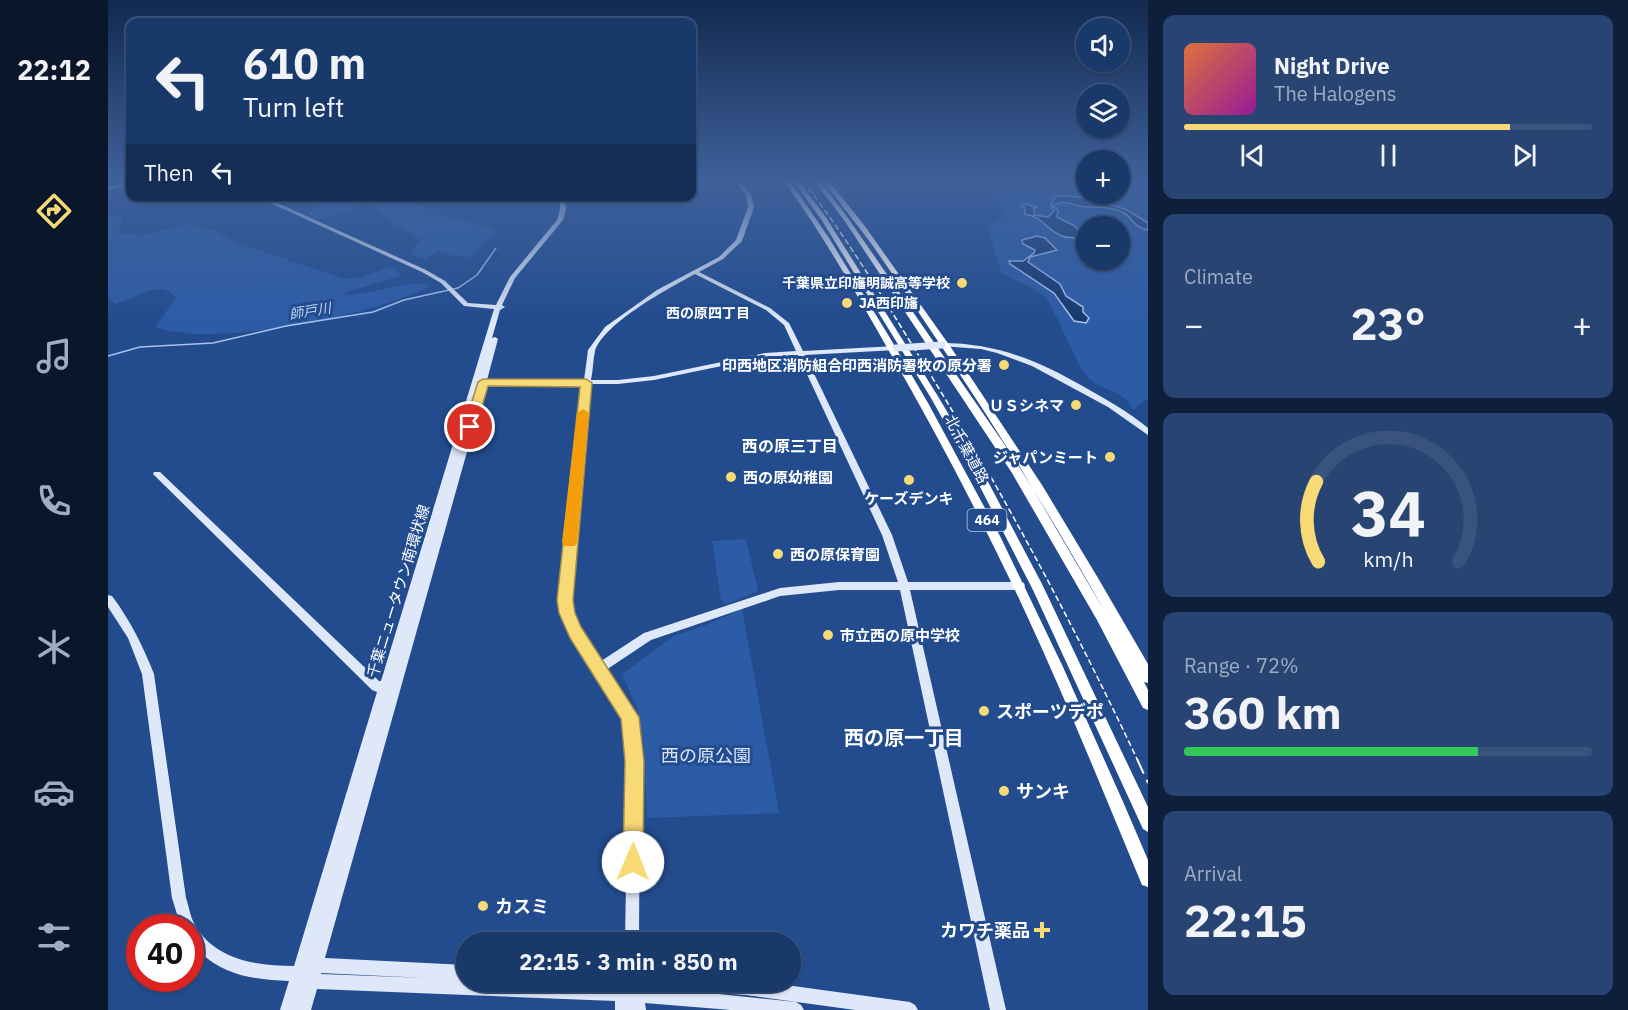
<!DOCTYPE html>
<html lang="en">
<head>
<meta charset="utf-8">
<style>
	:root { --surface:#1a396b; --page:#274473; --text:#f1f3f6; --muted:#9facc1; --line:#38537e; --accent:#f7d975 }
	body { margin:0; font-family:"IBM Plex Sans","Noto Sans JP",sans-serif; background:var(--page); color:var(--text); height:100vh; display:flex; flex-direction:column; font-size:22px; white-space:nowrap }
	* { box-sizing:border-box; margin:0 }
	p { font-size:20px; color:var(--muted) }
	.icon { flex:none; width:33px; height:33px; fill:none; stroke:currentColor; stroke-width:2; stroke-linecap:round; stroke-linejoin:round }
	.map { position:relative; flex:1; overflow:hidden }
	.sheet { display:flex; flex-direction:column; gap:15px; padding:15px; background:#0e1f3b; width:480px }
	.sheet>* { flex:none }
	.banner { position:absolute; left:18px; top:18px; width:570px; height:183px; border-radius:12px; box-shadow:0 2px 4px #0004,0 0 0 2px var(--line); background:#1a396b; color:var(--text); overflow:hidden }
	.fabs { position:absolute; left:968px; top:18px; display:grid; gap:12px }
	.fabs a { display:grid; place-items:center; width:54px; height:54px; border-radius:50%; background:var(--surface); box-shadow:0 2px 4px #0004,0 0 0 2px var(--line); font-size:30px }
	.speed { position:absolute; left:18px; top:914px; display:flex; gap:12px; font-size:30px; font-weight:700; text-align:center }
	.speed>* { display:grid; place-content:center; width:78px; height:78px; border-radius:50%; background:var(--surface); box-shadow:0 2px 4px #0004,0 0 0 2px var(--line); line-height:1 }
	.speed .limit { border:9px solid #d22; background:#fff; color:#111 }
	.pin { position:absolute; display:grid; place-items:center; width:51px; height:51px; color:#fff; margin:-26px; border:3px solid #fff; border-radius:50%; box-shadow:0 2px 6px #0007 }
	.me { position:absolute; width:66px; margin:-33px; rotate:1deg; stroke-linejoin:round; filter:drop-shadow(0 0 4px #0008) }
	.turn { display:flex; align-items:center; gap:21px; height:126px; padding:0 18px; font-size:27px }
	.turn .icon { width:78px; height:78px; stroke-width:2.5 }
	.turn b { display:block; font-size:42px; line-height:51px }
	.then { display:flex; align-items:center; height:57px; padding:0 18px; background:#0003; gap:12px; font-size:22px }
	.big { font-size:45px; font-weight:700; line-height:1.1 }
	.sheet .widget { flex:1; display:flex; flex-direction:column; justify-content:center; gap:9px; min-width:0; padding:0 21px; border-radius:12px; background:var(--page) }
	.sheet .dial { align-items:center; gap:0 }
	.dial svg { height:156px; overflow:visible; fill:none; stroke:var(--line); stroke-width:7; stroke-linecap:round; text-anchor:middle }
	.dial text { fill:var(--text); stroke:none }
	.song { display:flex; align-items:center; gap:18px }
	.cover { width:72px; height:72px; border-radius:9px; background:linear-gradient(135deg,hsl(20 70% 55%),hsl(300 70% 35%)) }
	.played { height:6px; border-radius:3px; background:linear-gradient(90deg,var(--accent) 80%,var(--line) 80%) }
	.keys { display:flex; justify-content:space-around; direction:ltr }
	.heat { display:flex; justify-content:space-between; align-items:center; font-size:33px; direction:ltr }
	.charge { height:9px; border-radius:4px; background:linear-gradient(90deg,#34c759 72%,var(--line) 0) }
	.trip { position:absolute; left:348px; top:932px; width:345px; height:60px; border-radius:30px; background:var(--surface); box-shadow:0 2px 4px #0004,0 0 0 2px var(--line); font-weight:700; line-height:60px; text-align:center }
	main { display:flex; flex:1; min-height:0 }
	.tabs { display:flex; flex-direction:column; width:108px; justify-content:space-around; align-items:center; background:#0a172b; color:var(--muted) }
	.tabs .icon { width:42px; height:42px }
	.tabs .on { color:var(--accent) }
	.tabs b { font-size:27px; color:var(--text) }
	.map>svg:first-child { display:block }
	.green { fill:#2d5ca7; fill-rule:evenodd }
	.water { fill:#18386e; stroke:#a7c3ed; stroke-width:1.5 }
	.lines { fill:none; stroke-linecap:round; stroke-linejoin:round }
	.stream { stroke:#a7c3ed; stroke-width:1.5 }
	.secondary { fill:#dee8f9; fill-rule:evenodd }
	.highway { fill:#fff; fill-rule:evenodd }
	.rail-far1 { stroke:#fff; stroke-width:1.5; stroke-dasharray:6 3; stroke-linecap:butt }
	.rail { stroke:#fff; stroke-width:2; stroke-dasharray:16 7; stroke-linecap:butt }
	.secondary-bridge { stroke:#dee8f9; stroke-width:7 }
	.route { fill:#f7d975; stroke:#a18d4c; stroke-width:1.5 }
	.slow { fill:#f59e0b }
	.poi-dot { fill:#f7d975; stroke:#234c8f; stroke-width:2 }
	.labels { text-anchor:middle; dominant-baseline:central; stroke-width:6; stroke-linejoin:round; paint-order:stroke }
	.far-poi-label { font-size:14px; font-weight:bold; fill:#fff; stroke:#234c8f; text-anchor:end }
	.far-water-label { font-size:14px; font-style:italic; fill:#bfd3f3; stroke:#234c8f }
	.far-neighbourhood-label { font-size:14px; font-weight:bold; fill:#fff; stroke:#234c8f }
	.shield { fill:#234c8f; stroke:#bdc9dd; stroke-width:1.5 }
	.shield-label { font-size:14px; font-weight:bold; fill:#fff }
	.poi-label { font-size:15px; font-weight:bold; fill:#fff; stroke:#234c8f; text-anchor:end }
	.street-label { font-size:15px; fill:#fff; stroke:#234c8f }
	.neighbourhood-label { font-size:16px; font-weight:bold; fill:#fff; stroke:#234c8f }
	.near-poi-label { font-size:18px; font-weight:bold; fill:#fff; stroke:#234c8f; text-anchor:start }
	.near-park-label { font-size:18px; fill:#d8e5f9; stroke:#234c8f }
	.near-neighbourhood-label { font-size:20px; font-weight:bold; fill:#fff; stroke:#234c8f }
</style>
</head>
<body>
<main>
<nav class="tabs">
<b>22:12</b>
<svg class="icon on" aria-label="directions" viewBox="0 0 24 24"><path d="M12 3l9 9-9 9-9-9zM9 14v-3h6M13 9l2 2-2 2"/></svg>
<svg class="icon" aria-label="music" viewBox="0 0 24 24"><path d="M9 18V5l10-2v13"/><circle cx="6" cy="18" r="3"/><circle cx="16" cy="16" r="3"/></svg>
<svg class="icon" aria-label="phone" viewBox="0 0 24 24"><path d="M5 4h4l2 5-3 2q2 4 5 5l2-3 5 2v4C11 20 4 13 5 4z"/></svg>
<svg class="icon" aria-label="climate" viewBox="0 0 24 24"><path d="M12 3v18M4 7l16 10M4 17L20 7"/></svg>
<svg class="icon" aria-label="car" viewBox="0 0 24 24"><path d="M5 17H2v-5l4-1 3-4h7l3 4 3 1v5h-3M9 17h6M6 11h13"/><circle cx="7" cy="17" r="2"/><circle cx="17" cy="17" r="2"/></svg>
<svg class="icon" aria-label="filters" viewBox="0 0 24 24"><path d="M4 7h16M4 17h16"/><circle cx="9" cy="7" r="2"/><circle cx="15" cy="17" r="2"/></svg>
</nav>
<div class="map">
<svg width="1040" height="1010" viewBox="0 0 1040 1010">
	<rect width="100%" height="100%" fill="#234c8f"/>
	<g class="green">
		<path d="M866,181h112v13h33v-13h29v217l-15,12c-11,-27 -41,-13 -56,-50l-30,-62 -15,-10 -31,-15 -13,-47 19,-11 -14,-29zM978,226h33v34h-33z"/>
		<path d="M210,197h89l28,17 58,14 1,5 -23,24 -17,-1 -15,-5 -14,8 -16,-5 11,-13 -2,-3 -25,-15 -24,-21c-22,3 -41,27 -62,12l13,-7 -11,-5z"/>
		<path d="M3,215l9,1 3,5 -4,13 27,1 40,-11 29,7 23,12 106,36 18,-2 29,-10 12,8 -62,19c29,4 63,-17 89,-8 -55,29 -217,63 -275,41l21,-29c-17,-21 -39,1 -61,6l-7,-6v-82z"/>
		<path d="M638,539l12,52 -31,13 -6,-4 -9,-59z"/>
		<path d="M634,609l37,204 -132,5 -3,-72 -6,-36 -16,-36 52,-38 32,-11z"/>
	</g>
	<g class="water">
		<path d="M955,196l27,2 37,12 21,13v7c-16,-3 -15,-13 -26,-18 -13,-6 -25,-5 -37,-5 -11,-1 -22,-9 -32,-1l5,5 -1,6 18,9 5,6 -2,3 3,4c-7,-3 -13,0 -19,-3 -17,-7 -17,-18 -37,-22v-6l-4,-2 3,-2 12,3 -2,1v7l14,2 6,-6 -3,-5 3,-9z"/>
		<path d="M929,236l8,2 12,12 -27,7 -2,5 32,22 6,12 17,11v5l6,6 -3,5 -12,-2 -20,-28 -44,-29 -1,-3h14l11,-8 1,-3 -12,-6 -1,-4z"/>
	</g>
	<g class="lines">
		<path class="stream" d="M0,356l32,-9 73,-4 73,-17 87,-14 31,-12 54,-12 19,-13 19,-27"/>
		<g class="secondary">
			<path d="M18,181h4v2l-22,8v-3z"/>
			<path d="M627,181h4l12,14 3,12 -12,34 -19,18 -24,13 71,36 19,15 14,28 93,-5 3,2 -3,2 -91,5 87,180 16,47h112l4,1 1,3 -1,3 -4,1h-110l96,420h-16l-90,-420h-61l-59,6 -129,44 -45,30 23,34 9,25 2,32 -1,181h-14l3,-181 -2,-32 -6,-18 -49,-76 -9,-22 -2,-13 23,-216h-97l-161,574 141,7v16h56l97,5 3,-5h17l-2,4 5,2 18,1 -5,-2 -3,-5h105l153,21 5,3 3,5h-63l-109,-15 -66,-5 116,12 5,3 3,5h-73l-86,-7 1,7h-31v-9l-298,-12 -6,21h-31l9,-29c-32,-1 -65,-5 -89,-29 -4,-3 -8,-6 -10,-11 -1,-4 0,-10 0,-14h-9l-9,-29 -30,-224 -14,-36 -20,-31v-12l4,1c18,24 31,50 42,78l32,224c3,8 4,19 9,27 20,35 62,41 99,41l83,-274 -5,-2 -219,-216 1,-2h6l219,209h2l113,-372 -30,-3 -23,-23 -19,-11 -167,-76h7l164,74 19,11 23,22 28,2 14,-28 47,-57 3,-11v-13h5l1,13 -3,11 -48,58 -13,27 3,2 -5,3 -8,28 3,-1 3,2 -11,41h97l4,-30 17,-23 52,-37 62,-33 17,-17 12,-33 -2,-12zM587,274l71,36 18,15 12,26 -31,2 -111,23 -36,4h-27c2,-9 2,-20 4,-29 9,-28 74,-63 100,-77zM690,355l84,180 16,47h-59l-59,6 -136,45 -43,28c-14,-20 -27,-37 -31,-61l21,-216h27l36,-4 111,-23zM213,973l105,5 -105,-4z"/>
			<path d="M834,343c55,0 97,18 144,45 21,12 43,24 62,40v7l-40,-28 -76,-41 -35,-13 -16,-4 -41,-3v-2z"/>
		</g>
		<g class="highway">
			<path d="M676,181h6l39,57 61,100 38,65 72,133 63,131 61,137 24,56v27l-6,-2c-39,-94 -77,-188 -120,-280 -41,-87 -85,-171 -133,-254 -33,-58 -66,-116 -105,-170z"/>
			<path d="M685,181h6l28,38 112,179 46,78 57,108 106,223v25l-5,-3 -110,-239 -57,-111 -45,-81 -110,-179z"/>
			<path d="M706,181h6l28,37 172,249 85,145c-71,-127 -149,-247 -232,-366 -16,-22 -34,-43 -50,-65h6l35,44 88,124 90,136 56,93 50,86v19l-4,-1 4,8v20l-5,-2 -46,-88 -85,-147 -168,-253z"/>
		</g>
		<path class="rail-far1" d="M695,181c41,53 76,110 111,167 83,133 157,271 224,413"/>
		<path class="rail" d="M1029,759l11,24"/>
		<path class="secondary-bridge" d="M788,348l46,-3"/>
	</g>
	<linearGradient id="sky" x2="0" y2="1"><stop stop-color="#132a4f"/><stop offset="0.56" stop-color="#3f619b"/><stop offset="1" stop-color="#3f619b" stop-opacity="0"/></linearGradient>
	<rect width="1040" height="322" fill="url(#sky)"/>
	<path class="route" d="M375,379h103l6,4 -19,217 2,13 6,14 58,90 5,44 -1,101 -3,7 -7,3 -7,-3 -3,-7 2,-101 -4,-42 -51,-81 -11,-25 -2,-13 23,-213 -92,-1 -12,41 -6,4 -4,-1 -2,-3 14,-45z"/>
	<path class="slow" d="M475,409l6,4 -12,129 -2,4h-11l-2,-4 15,-129z"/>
	<g class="poi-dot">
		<circle cx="854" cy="283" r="6"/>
		<circle cx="739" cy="303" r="6"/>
		<circle cx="896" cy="365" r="6"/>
		<circle cx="968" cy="405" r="6"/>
		<circle cx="1002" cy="457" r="6"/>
		<circle cx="623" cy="477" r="6"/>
		<circle cx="801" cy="480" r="6"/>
		<circle cx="670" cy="554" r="6"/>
		<circle cx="720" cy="635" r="6"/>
		<circle cx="876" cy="711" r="6"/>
		<circle cx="896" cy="791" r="6"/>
		<circle cx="375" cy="906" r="6"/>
		<path d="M931 921h6v6h6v6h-6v6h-6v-6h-6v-6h6z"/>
	</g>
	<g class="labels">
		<g class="far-poi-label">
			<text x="842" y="283">千葉県立印旛明誠高等学校</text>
			<text x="751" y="303" text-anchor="start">JA西印旛</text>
		</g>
		<g class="far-water-label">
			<text transform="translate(202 311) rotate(-9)">師戸川</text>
		</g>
		<g class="far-neighbourhood-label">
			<text x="600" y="313">西の原四丁目</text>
		</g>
		<rect class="shield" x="859.5" y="509" width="39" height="22" rx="4.5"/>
		<g class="shield-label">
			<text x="879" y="520">464</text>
		</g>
		<g class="poi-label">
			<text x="884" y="365">印西地区消防組合印西消防署牧の原分署</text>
			<text x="956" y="405">ＵＳシネマ</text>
			<text x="990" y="457">ジャパンミート</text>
			<text x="635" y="477" text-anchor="start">西の原幼稚園</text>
			<text x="801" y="498" text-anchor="middle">ケーズデンキ</text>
			<text x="682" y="554" text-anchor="start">西の原保育園</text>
			<text x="732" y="635" text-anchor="start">市立西の原中学校</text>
		</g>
		<g class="street-label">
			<text transform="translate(859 449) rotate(62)">北千葉道路</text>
			<text transform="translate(290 591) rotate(-73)">千葉ニュータウン南環状線</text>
		</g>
		<g class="neighbourhood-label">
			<text x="682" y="446">西の原三丁目</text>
		</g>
		<g class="near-poi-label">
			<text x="888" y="711">スポーツデポ</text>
			<text x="908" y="791">サンキ</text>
			<text x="387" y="906">カスミ</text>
			<text x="922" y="930" text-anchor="end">カワチ薬品</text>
		</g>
		<g class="near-park-label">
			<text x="598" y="755">西の原公園</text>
		</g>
		<g class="near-neighbourhood-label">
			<text x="796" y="737">西の原一丁目</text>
		</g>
	</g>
</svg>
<div class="fabs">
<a><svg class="icon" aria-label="sound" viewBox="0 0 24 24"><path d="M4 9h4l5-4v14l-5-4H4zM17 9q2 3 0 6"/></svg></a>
<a><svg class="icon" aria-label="layers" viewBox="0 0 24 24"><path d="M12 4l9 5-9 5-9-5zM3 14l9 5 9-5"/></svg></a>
<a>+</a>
<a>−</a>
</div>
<div class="speed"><div class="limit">40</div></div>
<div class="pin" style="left:362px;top:427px;background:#d93025"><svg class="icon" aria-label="arrive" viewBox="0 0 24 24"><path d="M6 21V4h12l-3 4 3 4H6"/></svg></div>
<svg class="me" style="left:525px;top:862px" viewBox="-20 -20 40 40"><circle r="19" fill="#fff"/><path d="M0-13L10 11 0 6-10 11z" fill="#f7d975"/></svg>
<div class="trip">22:15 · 3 min · 850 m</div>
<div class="banner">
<div class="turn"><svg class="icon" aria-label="left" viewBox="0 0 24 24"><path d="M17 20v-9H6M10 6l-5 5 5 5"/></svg><div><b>610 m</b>Turn left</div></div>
<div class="then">Then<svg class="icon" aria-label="left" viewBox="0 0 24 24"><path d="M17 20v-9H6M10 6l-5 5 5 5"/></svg></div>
</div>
</div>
<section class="sheet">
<div class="widget">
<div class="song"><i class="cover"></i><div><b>Night Drive</b><p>The Halogens</p></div></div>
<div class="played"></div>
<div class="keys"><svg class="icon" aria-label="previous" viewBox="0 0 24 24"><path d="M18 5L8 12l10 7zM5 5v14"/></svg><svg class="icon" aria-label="pause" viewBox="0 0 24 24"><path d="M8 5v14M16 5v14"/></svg><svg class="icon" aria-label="next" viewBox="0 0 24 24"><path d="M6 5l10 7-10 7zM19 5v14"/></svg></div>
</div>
<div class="widget"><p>Climate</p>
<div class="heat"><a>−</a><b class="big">23°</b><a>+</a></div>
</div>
<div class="widget dial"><svg viewBox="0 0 100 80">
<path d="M14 69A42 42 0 1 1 86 69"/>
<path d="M14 69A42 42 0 0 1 13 28" stroke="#f7d975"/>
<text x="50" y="56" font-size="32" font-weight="700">34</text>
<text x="50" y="72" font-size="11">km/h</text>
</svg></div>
<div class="widget"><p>Range · 72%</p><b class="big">360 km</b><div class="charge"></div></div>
<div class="widget"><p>Arrival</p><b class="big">22:15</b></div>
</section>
</main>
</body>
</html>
